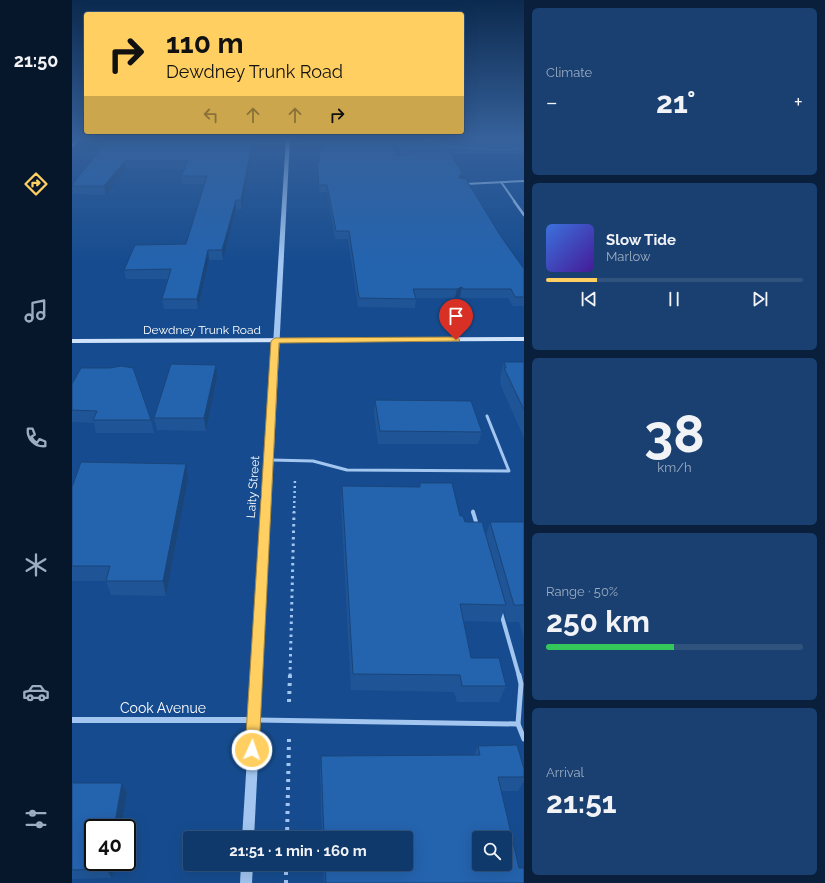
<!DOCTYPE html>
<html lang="en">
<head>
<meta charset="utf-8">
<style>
	:root { --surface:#10396b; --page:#194071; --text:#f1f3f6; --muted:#9cacc1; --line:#30537e; --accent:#ffd061 }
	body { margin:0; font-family:Raleway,sans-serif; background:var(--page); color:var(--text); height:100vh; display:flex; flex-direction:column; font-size:15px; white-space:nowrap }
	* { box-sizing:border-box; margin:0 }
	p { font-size:13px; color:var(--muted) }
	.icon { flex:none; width:22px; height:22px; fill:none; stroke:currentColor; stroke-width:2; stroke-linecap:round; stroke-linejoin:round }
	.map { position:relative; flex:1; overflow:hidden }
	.drawer { display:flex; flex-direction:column; gap:8px; padding:8px; background:#091f3b; width:301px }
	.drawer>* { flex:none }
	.top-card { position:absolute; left:12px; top:12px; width:380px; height:122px; border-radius:4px; box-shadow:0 4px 16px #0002,0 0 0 1px var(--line); background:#ffd061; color:#111; overflow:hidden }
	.tools { position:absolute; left:400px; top:831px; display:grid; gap:8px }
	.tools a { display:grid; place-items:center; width:40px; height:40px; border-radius:4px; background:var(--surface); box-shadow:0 4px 16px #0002,0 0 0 1px var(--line); font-size:20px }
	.speed { position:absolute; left:12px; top:819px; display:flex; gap:8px; font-size:20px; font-weight:700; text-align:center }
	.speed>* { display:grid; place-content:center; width:52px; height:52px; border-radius:50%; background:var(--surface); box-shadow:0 4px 16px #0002,0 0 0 1px var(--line); line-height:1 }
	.speed .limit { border:2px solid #111; border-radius:6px; background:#fff; color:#111 }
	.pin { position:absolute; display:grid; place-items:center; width:34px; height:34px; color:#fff; margin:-41px -17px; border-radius:50% 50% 50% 0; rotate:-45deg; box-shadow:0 0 4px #0007 }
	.pin .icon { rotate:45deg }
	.me { position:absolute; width:44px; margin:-22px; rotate:3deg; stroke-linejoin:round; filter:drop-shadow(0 0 3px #0008) }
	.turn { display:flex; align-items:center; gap:14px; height:84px; padding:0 16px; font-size:18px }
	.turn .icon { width:52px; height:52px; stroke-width:2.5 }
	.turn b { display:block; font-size:28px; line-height:34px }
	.lanes { display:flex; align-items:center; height:38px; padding:0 16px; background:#0003; justify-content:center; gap:20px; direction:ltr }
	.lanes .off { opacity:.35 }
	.big { font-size:30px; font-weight:700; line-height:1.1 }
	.drawer .card { flex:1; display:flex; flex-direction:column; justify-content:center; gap:6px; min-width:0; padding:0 14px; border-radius:6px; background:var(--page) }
	.drawer .dial { align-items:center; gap:0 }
	.dial b { font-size:52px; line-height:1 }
	.song { display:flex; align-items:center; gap:12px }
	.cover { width:48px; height:48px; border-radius:6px; background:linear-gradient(135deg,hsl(220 70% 55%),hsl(260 70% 35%)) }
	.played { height:4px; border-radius:2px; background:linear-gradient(90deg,var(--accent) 20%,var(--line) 20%) }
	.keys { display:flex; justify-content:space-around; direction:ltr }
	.heat { display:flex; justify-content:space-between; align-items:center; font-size:22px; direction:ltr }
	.charge { height:6px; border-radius:3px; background:linear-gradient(90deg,#34c759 50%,var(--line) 0) }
	.trip { position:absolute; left:111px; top:831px; width:230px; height:40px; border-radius:4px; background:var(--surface); box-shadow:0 4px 16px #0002,0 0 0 1px var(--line); font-weight:700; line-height:40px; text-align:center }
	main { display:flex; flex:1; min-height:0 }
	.tabs { display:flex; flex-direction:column; width:72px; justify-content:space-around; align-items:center; background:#06172b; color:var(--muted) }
	.tabs .icon { width:28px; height:28px }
	.tabs .selected { color:var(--accent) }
	.tabs b { font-size:18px; color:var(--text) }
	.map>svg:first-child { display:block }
	.green { fill:#1e5ea8 }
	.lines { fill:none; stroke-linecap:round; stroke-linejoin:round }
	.path-far3 { stroke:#a2c6f0; stroke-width:1; stroke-dasharray:1 1.5; stroke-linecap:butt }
	.path-far2 { stroke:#a2c6f0; stroke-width:2.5; stroke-dasharray:2 3; stroke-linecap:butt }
	.path-far1 { stroke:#a2c6f0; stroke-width:3; stroke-dasharray:2.5 4; stroke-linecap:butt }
	.path { stroke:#a2c6f0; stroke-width:4; stroke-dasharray:3 5; stroke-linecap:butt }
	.service-far2 { stroke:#a2c6f0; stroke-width:3 }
	.service-far1 { stroke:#a2c6f0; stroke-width:4 }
	.service { stroke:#a2c6f0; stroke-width:5 }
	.minor-far2 { stroke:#a2c6f0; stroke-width:2 }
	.minor-far1 { stroke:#a2c6f0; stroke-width:2.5 }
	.minor { stroke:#a2c6f0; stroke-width:6 }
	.tertiary { fill:#a2c6f0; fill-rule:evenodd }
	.secondary { fill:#d0e3fb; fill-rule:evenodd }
	.wall { fill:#1f5596 }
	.shaded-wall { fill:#19457a }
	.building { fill:#2463ae; stroke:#19457a; fill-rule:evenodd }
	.route { fill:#ffd061; stroke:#a6873f }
	.labels { text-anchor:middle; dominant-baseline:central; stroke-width:4; stroke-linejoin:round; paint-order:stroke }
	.street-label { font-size:12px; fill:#fff; stroke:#164c8f }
	.near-street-label { font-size:14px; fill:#fff; stroke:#164c8f }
</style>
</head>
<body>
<main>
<nav class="tabs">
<b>21:50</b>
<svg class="icon selected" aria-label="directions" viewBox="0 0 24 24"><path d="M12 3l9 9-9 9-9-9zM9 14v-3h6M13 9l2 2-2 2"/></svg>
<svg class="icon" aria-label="music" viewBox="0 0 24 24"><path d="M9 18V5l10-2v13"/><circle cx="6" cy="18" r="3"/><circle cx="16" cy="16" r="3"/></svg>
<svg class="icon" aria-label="phone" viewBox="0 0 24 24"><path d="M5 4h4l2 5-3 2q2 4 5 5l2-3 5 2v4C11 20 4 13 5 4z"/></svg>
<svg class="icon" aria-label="climate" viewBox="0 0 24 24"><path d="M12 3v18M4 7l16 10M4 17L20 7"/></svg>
<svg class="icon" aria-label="car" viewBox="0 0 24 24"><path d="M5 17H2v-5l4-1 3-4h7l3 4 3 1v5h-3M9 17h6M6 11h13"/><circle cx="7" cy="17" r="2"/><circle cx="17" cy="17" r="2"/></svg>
<svg class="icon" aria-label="filters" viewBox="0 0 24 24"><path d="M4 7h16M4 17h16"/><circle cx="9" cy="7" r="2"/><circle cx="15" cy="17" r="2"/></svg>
</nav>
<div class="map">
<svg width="452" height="883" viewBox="0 0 452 883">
	<rect width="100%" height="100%" fill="#164c8f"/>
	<path class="green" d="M234,138h218v16h-123l-5,-12h-90z"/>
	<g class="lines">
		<g class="path-far3">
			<path d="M345,138c36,11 70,13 107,11"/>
			<path d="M234,139l14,-1"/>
		</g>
		<path class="path-far2" d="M222,513l1,-34"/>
		<path class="path-far1" d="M218,676l4,-164"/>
		<g class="path">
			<path d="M217,702l1,-27"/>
			<path d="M215,838l2,-99"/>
			<path d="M214,864v19"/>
		</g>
		<g class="service-far2">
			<path d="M199,460l42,1 34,9 162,1 -22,-55"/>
			<path d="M401,511v2"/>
		</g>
		<g class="service-far1">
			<path d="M401,512l4,13"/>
			<path d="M429,613l18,63"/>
		</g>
		<g class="service">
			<path d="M447,675l2,9 -3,40 6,15"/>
			<path d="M185,720l261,4"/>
		</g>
		<g class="minor-far2">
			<path d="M0,146l8,-8"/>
			<path d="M429,182l14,20"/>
			<path d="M393,184l59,-3"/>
		</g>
		<path class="minor-far1" d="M442,201l10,14"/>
		<path class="minor" d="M0,720h182"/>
		<g class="tertiary">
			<path d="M214,138h4l-36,700h-12z"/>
			<path d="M169,864h12l-1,19h-12z"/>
		</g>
		<path class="secondary" d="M452,337v4l-452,2v-4z"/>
	</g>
	<g class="wall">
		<path d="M37,138h146l-13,71h-6l-13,51h-14l-11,49h-34l-2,-10 6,-20h-42l-2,-9 62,-26 19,-60h-23l-1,-8 4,-7 -59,-1 -20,27 -33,-1 -1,-5v-4z"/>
		<path d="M251,138h67l7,18 66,22 37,57 24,34v37h-11l-5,-8h-47l-1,-2 -5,2h-39l-1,10 -57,-1 -10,-68h-13l-8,-47h-8l-2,-30h2v-12h5z"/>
		<path d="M432,362h20v76l-24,-54 1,-4 -1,-2z"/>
		<path d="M145,377l-11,54 -49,-1 -3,-12z"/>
		<path d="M0,384l79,36 3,13h-58l-2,-10 -22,-1z"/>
		<path d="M303,400l107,32 -4,12h-100l-4,-31z"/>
		<path d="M116,479l-22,117 -55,-1 -5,-14h-34v-94z"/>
		<path d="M348,483l40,33 5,6 21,13 4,-13h34v116l-5,-16h-12l-3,-12 -4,12 -37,-1 8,37 35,28 -7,16h-42l-3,-10 -103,-2 -10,-187 1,-17 77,1z"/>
		<path d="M406,746l46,23v12l-6,10h-17l18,77 5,15h-200l-1,-19h83v-26h-84l-2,-67 1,-15 153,-1z"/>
		<path d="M0,783h50l5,10 -6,35h-28l22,34 -3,16 -40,1z"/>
	</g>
	<g class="shaded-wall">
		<path d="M181,138h2l-13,71 -1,-9z"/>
		<path d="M53,161l1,7 -20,27 -2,-9z"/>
		<path d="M391,174l-1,7 -4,1 2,-7z"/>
		<path d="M164,200v9l-13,51 -1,-10z"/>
		<path d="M136,250l1,10 -11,49 -1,-10z"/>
		<path d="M390,287l-2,9 -5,2 2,-9z"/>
		<path d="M144,365l1,12 -11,54 -2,-13z"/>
		<path d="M114,464l2,15 -22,117 -3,-15z"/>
		<path d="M50,783l5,10 -6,35h-7z"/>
		<path d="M35,862h8l-3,16 -6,-9z"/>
	</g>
	<g class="building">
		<path d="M37,138h144l-12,62h-5l-14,50h-14l-11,49h-35l9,-30 -47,1 11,-25 51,-1 21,-68h-26l7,-15h-63l-21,25h-32v-1z"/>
		<path d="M251,138h67l7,18 16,-4h37l13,22 -3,1 -1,3 7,1 34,56 24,34v28h-9l-4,-8h-48l-1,-2 -5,2h-44l3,10 -57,-1 -10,-67h-13l-9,-46h-8l-2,-23h2v-12h6z"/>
		<path d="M432,362h20v48l-20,-42h2z"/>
		<path d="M99,364l45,1 -12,53h-50z"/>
		<path d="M49,366l12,2 18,52h-58l4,-9 -25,-1v-26l9,-16h29z"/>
		<path d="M303,400l96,1 11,31 -102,-1z"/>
		<path d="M9,462l105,2 -23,117h-57l4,-15h-38v-79z"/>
		<path d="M348,483h32l8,33h3l2,6h17l24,83 -46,-1 11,54h28l7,28h-44l-2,-11 -107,-1 -11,-188 78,1z"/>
		<path d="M418,522h34v83h-10z"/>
		<path d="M445,745l7,24v8h-26l21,91h5v15h-198l-1,-19h81v-26h-82l-3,-82 159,-1 -2,-9zM407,838h26v26h-26z"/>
		<path d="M0,783h50l-8,45h-21v34h14l-1,7 -34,1z"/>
	</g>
	<linearGradient id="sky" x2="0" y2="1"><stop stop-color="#0c2a4f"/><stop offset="0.53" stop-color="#36619b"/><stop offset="1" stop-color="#36619b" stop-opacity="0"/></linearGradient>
	<rect width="452" height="261" fill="url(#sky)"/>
	<path class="route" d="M384,337l4,3 -1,1 -180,2 -20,407 -2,5 -5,2 -5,-2 -2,-5 26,-409 4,-3z"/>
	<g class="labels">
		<g class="street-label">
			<text x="130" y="330">Dewdney Trunk Road</text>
			<text transform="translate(181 487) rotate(-86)">Laity Street</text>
		</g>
		<g class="near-street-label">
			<text x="91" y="708">Cook Avenue</text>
		</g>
	</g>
</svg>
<div class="tools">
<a><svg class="icon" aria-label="search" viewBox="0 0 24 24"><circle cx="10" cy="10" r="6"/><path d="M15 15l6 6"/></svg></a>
</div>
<div class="speed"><div class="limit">40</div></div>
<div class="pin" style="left:384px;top:340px;background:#d93025"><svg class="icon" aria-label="arrive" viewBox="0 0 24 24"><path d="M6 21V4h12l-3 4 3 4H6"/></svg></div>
<svg class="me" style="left:180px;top:750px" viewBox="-20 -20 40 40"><circle r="17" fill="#ffd061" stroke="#fff" stroke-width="3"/><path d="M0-11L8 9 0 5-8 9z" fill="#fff"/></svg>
<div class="trip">21:51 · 1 min · 160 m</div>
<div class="top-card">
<div class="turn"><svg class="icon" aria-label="right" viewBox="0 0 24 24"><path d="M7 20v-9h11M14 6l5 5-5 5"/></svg><div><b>110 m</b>Dewdney Trunk Road</div></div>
<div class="lanes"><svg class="icon off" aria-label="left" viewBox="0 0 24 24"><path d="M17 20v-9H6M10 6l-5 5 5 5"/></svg><svg class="icon off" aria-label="ahead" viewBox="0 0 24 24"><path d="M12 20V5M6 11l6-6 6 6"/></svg><svg class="icon off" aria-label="ahead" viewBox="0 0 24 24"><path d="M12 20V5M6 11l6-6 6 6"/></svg><svg class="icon" aria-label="right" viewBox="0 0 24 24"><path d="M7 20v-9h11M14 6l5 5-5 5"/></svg></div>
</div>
</div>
<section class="drawer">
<div class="card"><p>Climate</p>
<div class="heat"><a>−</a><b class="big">21°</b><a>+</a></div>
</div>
<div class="card">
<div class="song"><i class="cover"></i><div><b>Slow Tide</b><p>Marlow</p></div></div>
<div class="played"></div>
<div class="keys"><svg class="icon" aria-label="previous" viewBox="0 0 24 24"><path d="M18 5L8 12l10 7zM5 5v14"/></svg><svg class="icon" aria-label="pause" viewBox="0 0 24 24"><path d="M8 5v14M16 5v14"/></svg><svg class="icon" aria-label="next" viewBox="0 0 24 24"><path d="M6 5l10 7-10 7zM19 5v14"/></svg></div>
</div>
<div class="card dial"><b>38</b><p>km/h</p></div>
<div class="card"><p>Range · 50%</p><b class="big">250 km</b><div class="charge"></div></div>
<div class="card"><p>Arrival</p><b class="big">21:51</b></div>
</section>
</main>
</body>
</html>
